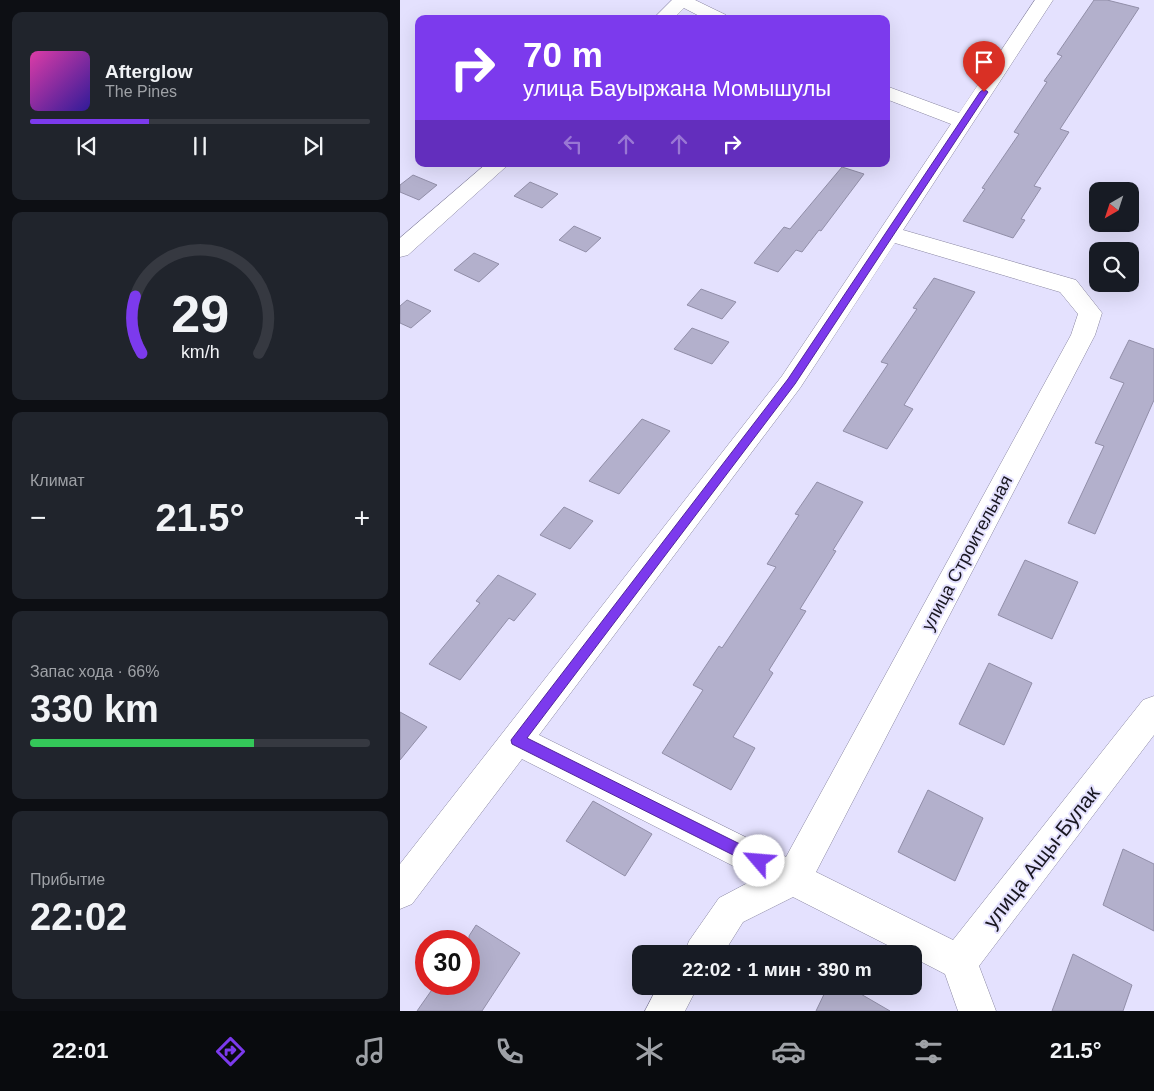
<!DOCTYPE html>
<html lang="ru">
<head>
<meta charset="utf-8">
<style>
	:root { --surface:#171b24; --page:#20242c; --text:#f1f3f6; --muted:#9ea1a6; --line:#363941; --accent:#7c3aed }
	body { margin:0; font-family:Helvetica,sans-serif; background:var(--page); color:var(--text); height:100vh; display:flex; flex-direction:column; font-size:19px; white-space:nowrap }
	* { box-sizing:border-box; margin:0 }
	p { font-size:16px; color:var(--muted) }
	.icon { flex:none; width:28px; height:28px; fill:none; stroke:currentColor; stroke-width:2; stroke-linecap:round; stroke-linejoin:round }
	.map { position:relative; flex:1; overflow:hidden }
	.details { display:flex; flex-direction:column; gap:12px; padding:12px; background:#0d0f14; width:400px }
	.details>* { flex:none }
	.hud { position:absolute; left:15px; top:15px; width:475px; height:152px; border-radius:10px; box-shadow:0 5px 20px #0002; background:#7c3aed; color:#fff; overflow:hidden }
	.needle { width:32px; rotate:219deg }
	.controls { position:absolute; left:689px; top:182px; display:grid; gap:10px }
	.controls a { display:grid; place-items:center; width:50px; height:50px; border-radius:10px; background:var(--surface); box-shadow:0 5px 20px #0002; font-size:25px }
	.speed { position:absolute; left:15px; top:930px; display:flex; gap:10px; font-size:25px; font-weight:700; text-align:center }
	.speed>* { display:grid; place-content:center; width:65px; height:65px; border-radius:50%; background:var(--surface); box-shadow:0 5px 20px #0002; line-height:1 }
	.speed .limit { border:8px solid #d22; background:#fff; color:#111 }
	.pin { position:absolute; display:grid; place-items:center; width:42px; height:42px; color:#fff; margin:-51px -21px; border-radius:50% 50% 50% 0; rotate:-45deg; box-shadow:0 0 5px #0007 }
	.pin .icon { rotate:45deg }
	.me { position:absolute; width:55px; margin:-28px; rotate:297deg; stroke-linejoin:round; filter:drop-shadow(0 0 4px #0008) }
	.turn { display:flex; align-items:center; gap:18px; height:105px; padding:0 25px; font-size:22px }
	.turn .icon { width:65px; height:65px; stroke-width:2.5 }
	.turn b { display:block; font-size:35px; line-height:42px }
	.lanes { display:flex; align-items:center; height:48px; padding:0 25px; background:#0003; justify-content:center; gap:25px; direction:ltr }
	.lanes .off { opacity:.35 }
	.big { font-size:38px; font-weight:700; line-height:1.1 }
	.details .tile { flex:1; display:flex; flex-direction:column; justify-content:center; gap:8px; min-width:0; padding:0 18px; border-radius:10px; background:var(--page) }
	.details .dial { align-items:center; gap:0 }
	.dial svg { height:130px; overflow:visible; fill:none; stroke:var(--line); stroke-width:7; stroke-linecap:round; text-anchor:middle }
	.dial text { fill:var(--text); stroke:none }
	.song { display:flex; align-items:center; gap:15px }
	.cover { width:60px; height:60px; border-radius:8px; background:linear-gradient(135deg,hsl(320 70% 55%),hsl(250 70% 35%)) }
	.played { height:5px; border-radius:2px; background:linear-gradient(90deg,var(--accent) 35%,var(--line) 35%) }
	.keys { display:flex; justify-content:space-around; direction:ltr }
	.heat { display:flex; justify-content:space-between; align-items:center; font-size:28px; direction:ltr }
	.charge { height:8px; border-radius:4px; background:linear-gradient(90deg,#34c759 66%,var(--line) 0) }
	.trip { position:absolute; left:232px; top:945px; width:290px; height:50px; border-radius:10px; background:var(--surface); box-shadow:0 5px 20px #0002; font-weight:700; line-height:50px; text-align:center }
	.tab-bar { display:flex; height:80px; justify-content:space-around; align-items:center; background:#090b0e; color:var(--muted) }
	.tab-bar .icon { width:35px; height:35px }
	.tab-bar .selected { color:var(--accent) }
	.tab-bar b { font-size:22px; color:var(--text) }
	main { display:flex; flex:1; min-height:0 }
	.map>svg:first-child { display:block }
	.building { fill:#b3b0cc; stroke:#918ea8 }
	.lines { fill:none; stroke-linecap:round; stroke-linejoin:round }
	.minor-casing { stroke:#8986a1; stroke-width:1 }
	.minor { fill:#fff; fill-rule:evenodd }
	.route { fill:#7c3aed; stroke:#51269a }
	.labels { text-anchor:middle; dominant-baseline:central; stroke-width:4; stroke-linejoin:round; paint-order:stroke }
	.street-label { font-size:18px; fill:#191721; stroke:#e4e1fe }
	.near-street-label { font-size:21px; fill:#191721; stroke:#e4e1fe }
</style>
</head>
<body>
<main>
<section class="details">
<div class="tile">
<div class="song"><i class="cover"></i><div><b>Afterglow</b><p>The Pines</p></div></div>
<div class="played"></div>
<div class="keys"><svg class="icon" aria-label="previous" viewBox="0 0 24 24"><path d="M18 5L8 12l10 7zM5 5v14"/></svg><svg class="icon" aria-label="pause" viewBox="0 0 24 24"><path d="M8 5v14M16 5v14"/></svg><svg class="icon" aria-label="next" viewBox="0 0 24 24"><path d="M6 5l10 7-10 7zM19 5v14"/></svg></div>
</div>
<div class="tile dial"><svg viewBox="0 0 100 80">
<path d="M14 69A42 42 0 1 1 86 69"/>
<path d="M14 69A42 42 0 0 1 10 34" stroke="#7c3aed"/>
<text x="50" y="56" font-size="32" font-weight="700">29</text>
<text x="50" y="72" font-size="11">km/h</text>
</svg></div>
<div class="tile"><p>Климат</p>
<div class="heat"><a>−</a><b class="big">21.5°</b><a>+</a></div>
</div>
<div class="tile"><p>Запас хода · 66%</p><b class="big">330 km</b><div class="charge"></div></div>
<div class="tile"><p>Прибытие</p><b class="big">22:02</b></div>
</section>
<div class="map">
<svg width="754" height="1011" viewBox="0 0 754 1011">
	<rect width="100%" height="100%" fill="#e4e1fe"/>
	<g class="building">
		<path d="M694,0h13l32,8 -79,121 9,3 -35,54 7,2 -20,31 4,1 -12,18 -50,-17 22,-32 -3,-1 37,-54 -5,-2 33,-50 -3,-1 18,-25 -5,-2z"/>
		<path d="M442,167l22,7 -43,57 -2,-1 -17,22 -6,-2 -18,22 -24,-9 30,-36 6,2z"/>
		<path d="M13,175l24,10 -18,15 -19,-8v-7z"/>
		<path d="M130,182l28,12 -16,14 -28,-12z"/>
		<path d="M174,226l27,12 -15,14 -27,-12z"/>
		<path d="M74,253l25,11 -20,18 -25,-12z"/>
		<path d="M534,278l41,14 -71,113 9,4 -26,40 -44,-18 45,-67 -7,-2 36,-53 -4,-1z"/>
		<path d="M301,289l35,13 -14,17 -35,-14z"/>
		<path d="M7,300l24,11 -20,17 -11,-5v-17z"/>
		<path d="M292,328l37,14 -17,22 -38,-15z"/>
		<path d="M729,340l25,9v51l-59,134 -27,-11 36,-77 -9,-3 29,-60 -14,-5z"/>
		<path d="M242,419l28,12 -51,63 -30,-13z"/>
		<path d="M417,482l46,20 -30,48 3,1 -36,58 6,2 -37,59 4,3 -40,64 22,11 -24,42 -69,-37 41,-63 -10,-5 26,-39 3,2 54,-81 -9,-3 32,-49 -4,-1z"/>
		<path d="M164,507l29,14 -23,28 -30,-14z"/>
		<path d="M625,560l53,22 -26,57 -54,-24z"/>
		<path d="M98,575l38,19 -22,27 -5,-3 -49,62 -31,-16 51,-61 -4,-2z"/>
		<path d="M589,663l43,20 -28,62 -45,-21z"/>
		<path d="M0,712l27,15 -27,33z"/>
		<path d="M528,790l55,28 -28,63 -57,-29z"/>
		<path d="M193,801l59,33 -27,42 -59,-35z"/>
		<path d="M723,849l31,15v67l-51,-26z"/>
		<path d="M76,925l44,28 -38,58h-65l19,-27h33v-48z"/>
		<path d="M673,954l59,31 -9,26h-71z"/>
		<path d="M428,986h19l43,25h-74z"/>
	</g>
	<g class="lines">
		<defs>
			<g id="minor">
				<path d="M272,0h23l31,15 3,4h-24l-21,-11 -11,11h-20z"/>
				<path d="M635,0h18l-150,230 173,50 26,33 -7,22 -279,537 137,68 190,-240 11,-4v39l-175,231 17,45h-38l-13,-37 -31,-16v-4h-9l-112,-57 -50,25 -20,32h-39l5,-13 30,-43 38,-20 -235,-119 -110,145 -12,5v-45l382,-488 169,-252 -65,-25v-13l73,27zM495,243l165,49 18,22 -7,21 -285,522 -247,-122 261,-347z"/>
				<path d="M86,164h23l-101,91 -8,2v-19z"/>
				<path d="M258,986h40l-13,25h-40z"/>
			</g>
		</defs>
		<use href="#minor" class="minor-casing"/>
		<use href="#minor" class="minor"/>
	</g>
	<path class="route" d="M584,89l4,3 -193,292 -268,354 237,118 2,5 -2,5 -5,2 -247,-124 -1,-4 277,-361 192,-287z"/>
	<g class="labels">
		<g class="street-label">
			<text transform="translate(567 553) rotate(-62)">улица Строительная</text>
		</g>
		<g class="near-street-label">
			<text transform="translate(641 857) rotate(-52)">улица Ащы-Булак</text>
		</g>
	</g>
</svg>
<div class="controls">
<a><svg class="needle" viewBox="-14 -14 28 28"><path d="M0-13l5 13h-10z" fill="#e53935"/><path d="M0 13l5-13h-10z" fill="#9ea1a6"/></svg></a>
<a><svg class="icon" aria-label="search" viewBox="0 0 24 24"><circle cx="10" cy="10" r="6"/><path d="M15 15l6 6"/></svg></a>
</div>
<div class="speed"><div class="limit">30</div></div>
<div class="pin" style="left:584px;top:92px;background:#d93025"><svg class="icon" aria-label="arrive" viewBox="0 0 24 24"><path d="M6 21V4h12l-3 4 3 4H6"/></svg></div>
<svg class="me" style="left:359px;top:861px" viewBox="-20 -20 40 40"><circle r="19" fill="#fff"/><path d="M0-13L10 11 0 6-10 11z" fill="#7c3aed"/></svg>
<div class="trip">22:02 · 1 мин · 390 m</div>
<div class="hud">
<div class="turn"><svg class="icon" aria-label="right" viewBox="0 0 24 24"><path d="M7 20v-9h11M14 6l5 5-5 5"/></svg><div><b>70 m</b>улица Бауыржана Момышулы</div></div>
<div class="lanes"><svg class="icon off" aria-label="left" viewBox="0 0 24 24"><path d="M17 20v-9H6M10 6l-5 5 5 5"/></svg><svg class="icon off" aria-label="ahead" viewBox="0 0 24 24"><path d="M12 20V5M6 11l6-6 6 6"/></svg><svg class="icon off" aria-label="ahead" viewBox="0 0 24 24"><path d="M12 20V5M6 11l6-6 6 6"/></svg><svg class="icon" aria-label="right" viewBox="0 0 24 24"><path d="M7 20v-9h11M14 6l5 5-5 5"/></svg></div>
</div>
</div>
</main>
<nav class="tab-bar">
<b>22:01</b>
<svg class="icon selected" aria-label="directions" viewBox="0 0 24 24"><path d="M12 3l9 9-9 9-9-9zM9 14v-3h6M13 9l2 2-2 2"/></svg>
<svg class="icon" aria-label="music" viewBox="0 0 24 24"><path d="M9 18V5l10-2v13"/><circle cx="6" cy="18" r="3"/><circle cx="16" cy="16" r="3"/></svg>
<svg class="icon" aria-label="phone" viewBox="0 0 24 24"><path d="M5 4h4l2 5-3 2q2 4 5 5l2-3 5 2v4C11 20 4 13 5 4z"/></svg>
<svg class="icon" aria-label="climate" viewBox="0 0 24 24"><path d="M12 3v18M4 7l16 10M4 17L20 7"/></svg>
<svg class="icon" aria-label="car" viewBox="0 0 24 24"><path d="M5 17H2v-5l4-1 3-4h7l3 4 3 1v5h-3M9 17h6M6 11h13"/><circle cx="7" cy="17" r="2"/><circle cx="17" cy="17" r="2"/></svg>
<svg class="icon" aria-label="filters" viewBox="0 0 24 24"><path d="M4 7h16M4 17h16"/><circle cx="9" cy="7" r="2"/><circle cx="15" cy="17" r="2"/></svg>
<b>21.5°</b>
</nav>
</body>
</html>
